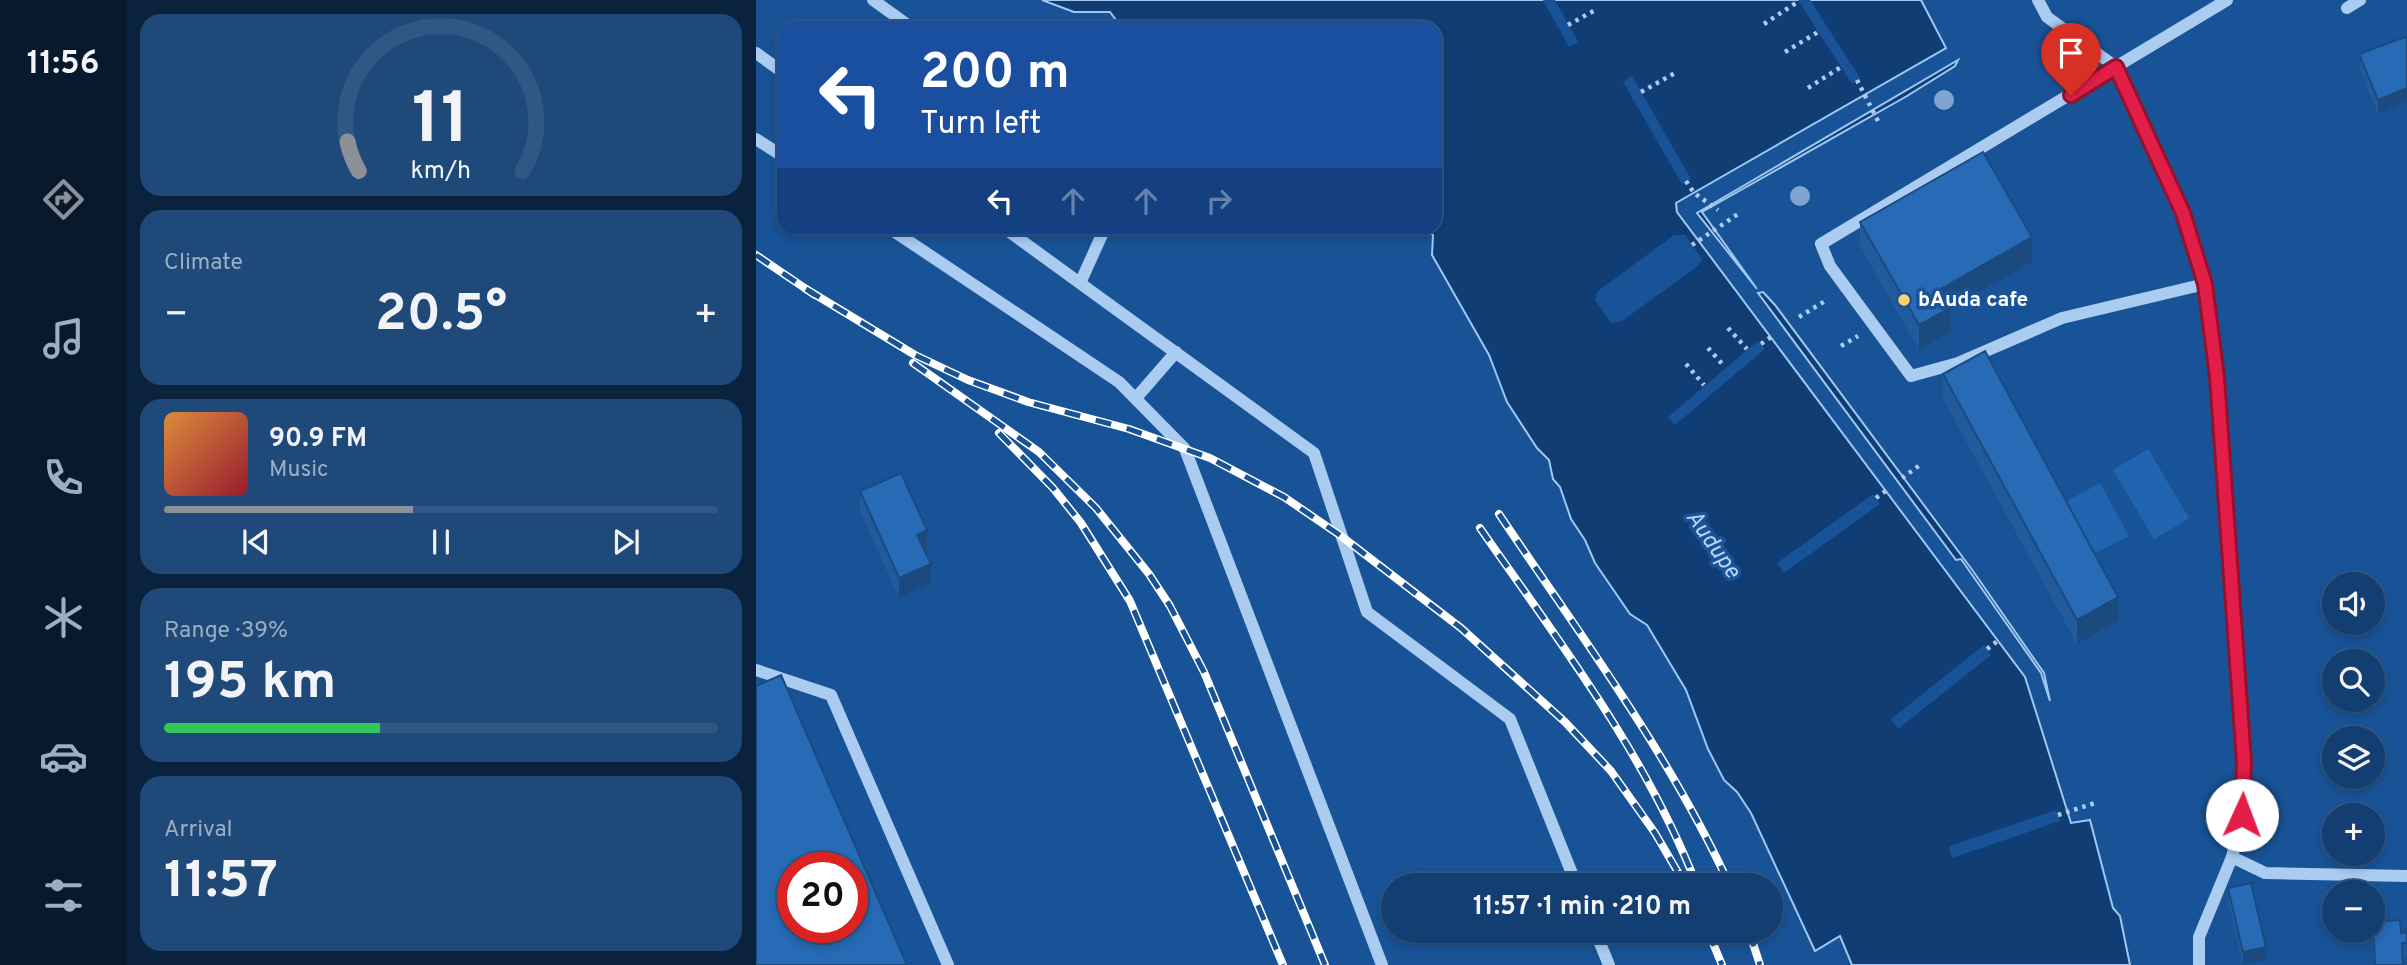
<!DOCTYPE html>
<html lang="en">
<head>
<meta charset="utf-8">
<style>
	:root { --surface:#123e71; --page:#1f4979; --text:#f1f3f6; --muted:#9caec3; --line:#315784; --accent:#8c9099 }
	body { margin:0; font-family:Overpass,sans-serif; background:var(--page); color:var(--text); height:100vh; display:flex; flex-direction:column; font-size:26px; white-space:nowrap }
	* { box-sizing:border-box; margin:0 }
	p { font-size:23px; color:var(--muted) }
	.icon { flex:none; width:38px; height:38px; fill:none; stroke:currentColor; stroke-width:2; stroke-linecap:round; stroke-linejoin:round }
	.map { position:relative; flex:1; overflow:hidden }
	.side { display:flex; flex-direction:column; gap:14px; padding:14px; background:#0a223e; width:630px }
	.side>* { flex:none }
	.top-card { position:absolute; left:21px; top:21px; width:665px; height:214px; border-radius:21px; box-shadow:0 4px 10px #0003,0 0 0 2px var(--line); background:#1a4fa0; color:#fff; overflow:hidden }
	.buttons { position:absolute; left:1566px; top:572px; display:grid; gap:14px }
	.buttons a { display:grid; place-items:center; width:63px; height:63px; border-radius:50%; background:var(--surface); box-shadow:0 4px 10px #0003,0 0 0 2px var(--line); font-size:35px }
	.speed { position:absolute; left:21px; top:852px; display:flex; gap:14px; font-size:35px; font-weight:700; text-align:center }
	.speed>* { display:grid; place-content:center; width:91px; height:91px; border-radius:50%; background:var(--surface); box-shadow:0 4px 10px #0003,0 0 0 2px var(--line); line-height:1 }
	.speed .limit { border:10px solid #d22; background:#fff; color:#111 }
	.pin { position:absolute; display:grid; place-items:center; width:60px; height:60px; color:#fff; margin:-72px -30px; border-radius:50% 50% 50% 0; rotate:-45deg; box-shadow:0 0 7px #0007 }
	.pin .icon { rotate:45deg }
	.me { position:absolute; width:77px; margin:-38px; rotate:2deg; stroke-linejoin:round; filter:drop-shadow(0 0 5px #0008) }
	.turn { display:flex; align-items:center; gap:24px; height:147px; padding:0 28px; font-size:32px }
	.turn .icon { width:91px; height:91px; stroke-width:2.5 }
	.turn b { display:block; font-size:49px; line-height:60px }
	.lanes { display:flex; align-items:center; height:66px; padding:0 28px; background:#0003; justify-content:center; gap:35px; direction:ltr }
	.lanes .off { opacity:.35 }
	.big { font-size:52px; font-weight:700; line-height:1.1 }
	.side .widget { flex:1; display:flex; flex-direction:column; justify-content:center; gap:10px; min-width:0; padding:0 24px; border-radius:21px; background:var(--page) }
	.side .dial { align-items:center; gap:0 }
	.dial svg { height:182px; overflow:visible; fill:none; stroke:var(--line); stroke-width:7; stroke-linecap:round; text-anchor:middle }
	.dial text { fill:var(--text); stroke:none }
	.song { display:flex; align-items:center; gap:21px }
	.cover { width:84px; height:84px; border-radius:10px; background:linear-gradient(135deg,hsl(30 70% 55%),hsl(350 70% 35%)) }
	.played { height:7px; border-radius:4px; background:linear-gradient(90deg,var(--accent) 45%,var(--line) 45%) }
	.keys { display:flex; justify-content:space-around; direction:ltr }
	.heat { display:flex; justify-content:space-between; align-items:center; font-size:38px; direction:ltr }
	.charge { height:10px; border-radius:5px; background:linear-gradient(90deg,#34c759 39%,var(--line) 0) }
	.trip { position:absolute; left:625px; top:873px; width:402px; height:70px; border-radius:35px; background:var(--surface); box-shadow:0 4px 10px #0003,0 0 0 2px var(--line); font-weight:700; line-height:70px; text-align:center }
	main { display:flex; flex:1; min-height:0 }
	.tabs { display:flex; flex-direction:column; width:126px; justify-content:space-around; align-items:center; background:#07192d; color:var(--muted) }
	.tabs .icon { width:49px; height:49px }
	.tabs .current { color:var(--accent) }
	.tabs b { font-size:32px; color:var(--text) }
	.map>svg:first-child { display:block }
	.green { fill:#2165b0 }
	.water { fill:#103d74; stroke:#9ec8f3; stroke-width:2 }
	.pier { fill:#185397 }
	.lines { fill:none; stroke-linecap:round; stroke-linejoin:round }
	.path { stroke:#abccf1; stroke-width:4.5; stroke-dasharray:3.5 5; stroke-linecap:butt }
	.minor { stroke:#abccf1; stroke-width:12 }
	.rail-casing { stroke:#fff; stroke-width:8 }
	.rail { stroke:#185397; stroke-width:5; stroke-dasharray:16; stroke-linecap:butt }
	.tree { fill:#7ea4cf }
	.wall { fill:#225b9c }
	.shaded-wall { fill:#1b4a7f }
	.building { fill:#276ab5; stroke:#1b4a7f; stroke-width:2; fill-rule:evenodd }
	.route-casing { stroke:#92132f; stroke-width:18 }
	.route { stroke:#e11d48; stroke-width:12 }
	.poi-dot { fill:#ffd16b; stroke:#185397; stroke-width:2.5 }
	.labels { text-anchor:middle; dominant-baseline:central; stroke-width:7; stroke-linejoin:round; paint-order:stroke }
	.poi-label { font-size:21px; font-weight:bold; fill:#fff; stroke:#185397; text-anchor:start }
	.water-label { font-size:23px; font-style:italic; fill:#b8d6f7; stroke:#185397 }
</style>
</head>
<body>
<main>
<nav class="tabs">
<b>11:56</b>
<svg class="icon current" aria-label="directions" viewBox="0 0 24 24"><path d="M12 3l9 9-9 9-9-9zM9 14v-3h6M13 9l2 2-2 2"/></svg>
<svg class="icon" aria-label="music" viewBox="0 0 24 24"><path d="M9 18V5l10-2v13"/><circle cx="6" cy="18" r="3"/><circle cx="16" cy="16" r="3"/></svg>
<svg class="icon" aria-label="phone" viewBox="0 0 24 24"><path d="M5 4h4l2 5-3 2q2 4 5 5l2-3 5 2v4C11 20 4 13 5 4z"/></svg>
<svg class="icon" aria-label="climate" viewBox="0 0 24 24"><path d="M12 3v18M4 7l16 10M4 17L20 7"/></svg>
<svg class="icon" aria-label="car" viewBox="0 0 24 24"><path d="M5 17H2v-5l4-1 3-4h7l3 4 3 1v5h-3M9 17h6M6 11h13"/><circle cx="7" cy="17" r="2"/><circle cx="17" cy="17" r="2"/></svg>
<svg class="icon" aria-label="filters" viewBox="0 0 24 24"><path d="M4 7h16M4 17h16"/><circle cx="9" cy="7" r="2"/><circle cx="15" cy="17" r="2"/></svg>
</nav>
<section class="side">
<div class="widget dial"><svg viewBox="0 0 100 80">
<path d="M14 69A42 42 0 1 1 86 69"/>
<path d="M14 69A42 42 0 0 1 9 56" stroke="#8c9099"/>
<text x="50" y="56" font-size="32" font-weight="700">11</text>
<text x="50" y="72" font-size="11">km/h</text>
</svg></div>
<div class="widget"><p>Climate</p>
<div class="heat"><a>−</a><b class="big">20.5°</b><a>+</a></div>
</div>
<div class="widget">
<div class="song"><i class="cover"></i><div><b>90.9 FM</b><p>Music</p></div></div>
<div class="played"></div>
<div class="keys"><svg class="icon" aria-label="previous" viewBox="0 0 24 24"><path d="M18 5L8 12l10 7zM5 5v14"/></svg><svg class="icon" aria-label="pause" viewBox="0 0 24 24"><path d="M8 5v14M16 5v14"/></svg><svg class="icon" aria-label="next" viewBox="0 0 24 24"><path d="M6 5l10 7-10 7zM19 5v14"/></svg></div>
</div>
<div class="widget"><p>Range · 39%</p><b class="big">195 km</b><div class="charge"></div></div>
<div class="widget"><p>Arrival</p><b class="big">11:57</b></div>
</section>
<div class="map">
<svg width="1651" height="965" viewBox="0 0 1651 965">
	<rect width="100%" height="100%" fill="#185397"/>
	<g class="green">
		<path d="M1392,449l41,69 -35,21 -41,-69z"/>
		<path d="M1344,483l29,53 -39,20 -28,-52z"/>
	</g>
	<g class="water">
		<path d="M286,0h879l25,48 -270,155 1,9 348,465 46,146 19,-3 23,88 7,8 10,49h-278l-12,-29 -25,15 -64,-138 -14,-21 -13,-12 -16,-31 -22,-59 -39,-65 -17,-11 -35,-51 -10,-23 -14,-21 -11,-32 -7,-8 -4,-19 -12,-12 -30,-46 -18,-47 -57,-100 1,-20 -12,-7h14v-200h-313l-12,-16h-36z"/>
		<path d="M1202,60l-3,6 -48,30 -205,116 55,77 -60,-76z"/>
		<path d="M1007,292l12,13 198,266 71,102 6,28 -9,-28 -80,-114 -5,1 -198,-267z"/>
	</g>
	<g class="pier">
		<path d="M787,0h12l23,42 -9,5z"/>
		<path d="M1042,0h12l50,78 -8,6z"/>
		<path d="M876,76l59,103 -9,5 -59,-102z"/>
		<path d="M918,235h11l17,24 -4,7 -76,55 -11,2 -16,-23 3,-9z"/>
		<path d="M1002,341l7,8 -90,76 -7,-8z"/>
		<path d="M1117,494l7,10 -96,69 -7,-10z"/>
		<path d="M1228,645l7,10 -93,74 -7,-10z"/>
		<path d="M1300,810l4,11 -108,37 -3,-12z"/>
	</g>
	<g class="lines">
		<g class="path">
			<path d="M1008,24l35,-23"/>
			<path d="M812,25l29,-16"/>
			<path d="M1029,52l33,-20"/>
			<path d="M1101,80l23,45"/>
			<path d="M1052,88l33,-21"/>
			<path d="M885,92l34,-19"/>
			<path d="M930,181l8,12 24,17"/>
			<path d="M936,245l46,-31"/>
			<path d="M1043,317l26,-16"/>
			<path d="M972,328l19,21"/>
			<path d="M1005,344l10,-7"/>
			<path d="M1085,346l17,-10"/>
			<path d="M952,348l17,19"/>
			<path d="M930,364l18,21"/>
			<path d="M1146,478l18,-13"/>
			<path d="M1120,498l11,-8"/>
			<path d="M1231,649l12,-9"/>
			<path d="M1302,815l37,-12"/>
		</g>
		<g class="minor">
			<path d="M117,0l39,28"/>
			<path d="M1282,0l9,17 69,50 67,146 22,71 12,94 27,384 -2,53 -10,42 -33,80v28"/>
			<path d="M1591,8l13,-8"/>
			<path d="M0,53l28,20"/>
			<path d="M0,139l28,18"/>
			<path d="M133,228l230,154 66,67 197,516"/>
			<path d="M248,228l310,225 53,159 143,107 67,167"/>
			<path d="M325,281l24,-53"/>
			<path d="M1449,284l-143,34 -104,45 -47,13 -81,-110 -9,-22 406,-244"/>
			<path d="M380,398l40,-46"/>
			<path d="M0,670l75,25 117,270"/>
			<path d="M1476,857l33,16 142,3"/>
			<path d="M839,931l14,34"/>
		</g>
		<defs>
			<g id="rail">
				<path d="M0,255l59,40"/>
				<path d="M50,289l109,66 53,25 60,22 101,27 81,29 74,39 57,39 120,92 104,94 46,49 44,62 31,53"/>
				<path d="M157,363l126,89 57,56 53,66 21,32 34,66 121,293"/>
				<path d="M243,433l54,55 28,35 49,78 153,364"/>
				<path d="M743,514c81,121 170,239 231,372"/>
				<path d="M724,528c80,115 166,226 217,358"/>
				<path d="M952,931l14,34"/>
				<path d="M993,931l11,34"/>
			</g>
		</defs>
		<use href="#rail" class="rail-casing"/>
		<use href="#rail" class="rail"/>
	</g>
	<g class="tree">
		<circle cx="1188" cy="100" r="10"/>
		<circle cx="1044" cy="196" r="10"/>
	</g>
	<g class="wall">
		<path d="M1651,41v60l-29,13 -19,-47v-13z"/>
		<path d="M1104,222l172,40 -81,46v24l-32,18 -59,-104z"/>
		<path d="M1187,374l175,247 -41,23 -134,-245z"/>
		<path d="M104,491l67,59 -2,1 6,32 -32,15 -39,-87z"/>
		<path d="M1472,888l38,72 -23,5 -15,-64z"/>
		<path d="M1616,931l35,1v24h-5l1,9h-29z"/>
	</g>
	<g class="shaded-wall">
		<path d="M1651,88v13l-29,13v-14z"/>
		<path d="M1276,237v25l-81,46v24l-32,18v-25l22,-36z"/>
		<path d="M171,530v20l-10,4v-19z"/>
		<path d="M175,564v19l-32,15v-20z"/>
		<path d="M1362,597v24l-41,23v-24z"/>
		<path d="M1510,947v13l-23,5v-13z"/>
	</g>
	<g class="building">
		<path d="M1649,37l2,4v47l-29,12 -19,-46z"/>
		<path d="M1227,152l49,85 -91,52 10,18 -32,18 -59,-103z"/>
		<path d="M1229,351l133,246 -41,23 -134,-246z"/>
		<path d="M145,473l26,57 -10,5 14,29 -32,14 -39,-87z"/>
		<path d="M25,675l126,290h-151v-279zM37,868h59v60h-59z"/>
		<path d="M1495,883l15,64 -23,5 -15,-64z"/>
		<path d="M1644,920l1,13 6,-1v11h-5l1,22h-28l-2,-43z"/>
	</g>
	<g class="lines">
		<defs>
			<path id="route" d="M1315,95l45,-28 67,146 22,71 12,93 27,385 -2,53"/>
		</defs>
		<use href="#route" class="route-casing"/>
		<use href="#route" class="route"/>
	</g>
	<circle class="poi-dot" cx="1148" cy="300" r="7"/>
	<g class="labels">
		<g class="poi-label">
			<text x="1162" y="300">bAuda cafe</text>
		</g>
		<g class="water-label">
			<text transform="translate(956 545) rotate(55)">Audupe</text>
		</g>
	</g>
</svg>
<div class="buttons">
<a><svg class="icon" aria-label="sound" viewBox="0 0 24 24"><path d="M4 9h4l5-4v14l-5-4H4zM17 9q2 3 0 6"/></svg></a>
<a><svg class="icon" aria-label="search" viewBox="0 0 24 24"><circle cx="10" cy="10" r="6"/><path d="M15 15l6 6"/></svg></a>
<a><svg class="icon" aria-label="layers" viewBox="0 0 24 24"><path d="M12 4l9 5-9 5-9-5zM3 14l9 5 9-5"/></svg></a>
<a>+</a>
<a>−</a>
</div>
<div class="speed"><div class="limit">20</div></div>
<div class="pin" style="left:1315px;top:95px;background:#d93025"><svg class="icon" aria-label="arrive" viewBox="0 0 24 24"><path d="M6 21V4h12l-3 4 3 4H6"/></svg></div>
<svg class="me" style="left:1486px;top:815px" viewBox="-20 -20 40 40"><circle r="19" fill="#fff"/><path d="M0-13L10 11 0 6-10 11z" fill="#e11d48"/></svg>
<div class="trip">11:57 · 1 min · 210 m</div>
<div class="top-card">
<div class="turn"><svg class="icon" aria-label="left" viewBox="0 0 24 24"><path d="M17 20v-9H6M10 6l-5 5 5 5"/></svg><div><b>200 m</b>Turn left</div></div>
<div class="lanes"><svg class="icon" aria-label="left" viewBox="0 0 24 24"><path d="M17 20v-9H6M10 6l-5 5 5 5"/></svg><svg class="icon off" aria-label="ahead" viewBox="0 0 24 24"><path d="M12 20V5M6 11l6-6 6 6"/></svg><svg class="icon off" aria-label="ahead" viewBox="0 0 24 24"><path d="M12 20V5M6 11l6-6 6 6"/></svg><svg class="icon off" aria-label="right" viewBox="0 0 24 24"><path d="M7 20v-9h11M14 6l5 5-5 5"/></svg></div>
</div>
</div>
</main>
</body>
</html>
